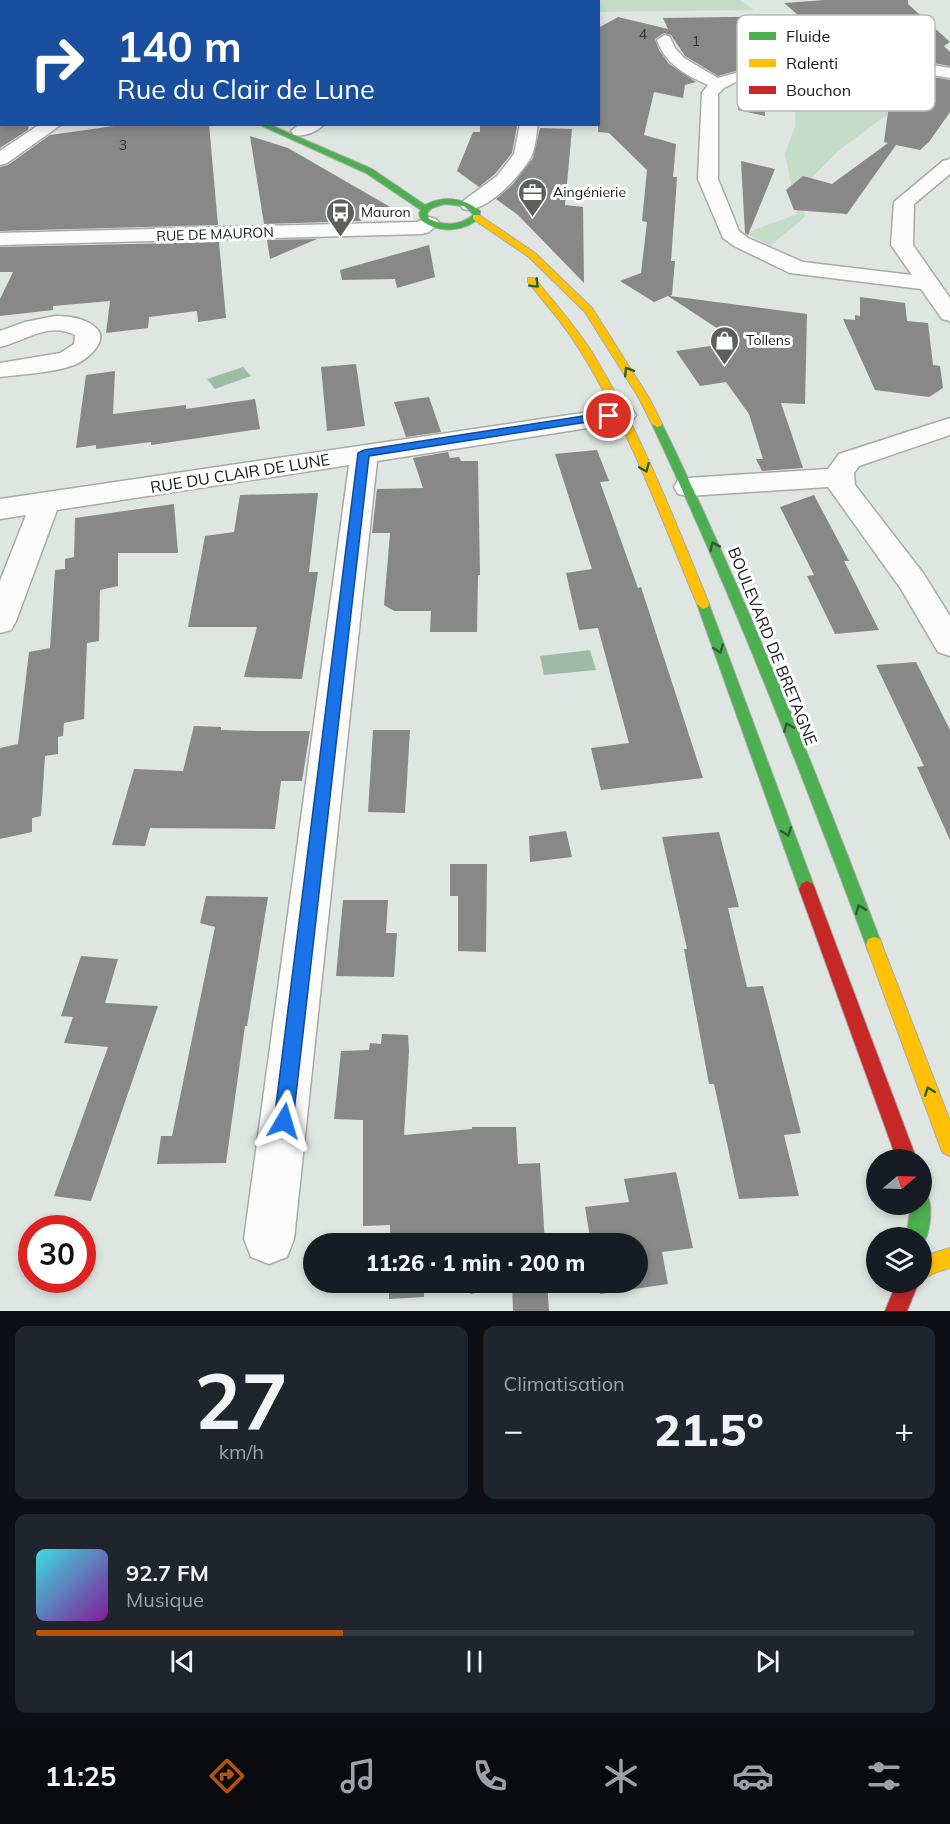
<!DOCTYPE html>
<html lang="fr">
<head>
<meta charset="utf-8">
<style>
	:root { --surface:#171b24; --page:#20242c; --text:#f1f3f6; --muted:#9ea1a6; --line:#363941; --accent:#b45309 }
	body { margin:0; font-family:Mulish,sans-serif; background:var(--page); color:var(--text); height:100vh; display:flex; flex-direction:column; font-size:22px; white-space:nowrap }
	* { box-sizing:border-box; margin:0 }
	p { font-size:20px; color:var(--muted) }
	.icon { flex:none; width:33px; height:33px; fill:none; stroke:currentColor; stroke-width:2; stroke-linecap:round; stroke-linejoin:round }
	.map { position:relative; height:1311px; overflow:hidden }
	.sheet { display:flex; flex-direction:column; gap:15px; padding:15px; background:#0d0f14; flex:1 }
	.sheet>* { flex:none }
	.hud { position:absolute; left:0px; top:0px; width:600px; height:126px; box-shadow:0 3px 9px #0003; background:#1a4fa0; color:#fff; overflow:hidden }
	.needle { width:39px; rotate:71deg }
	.controls { position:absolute; left:866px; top:1149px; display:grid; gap:12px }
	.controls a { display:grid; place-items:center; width:66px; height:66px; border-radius:50%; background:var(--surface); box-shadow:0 3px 9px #0003; font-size:30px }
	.speed { position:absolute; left:18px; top:1215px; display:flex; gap:12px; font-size:30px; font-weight:700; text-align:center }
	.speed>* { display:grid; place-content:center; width:78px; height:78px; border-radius:50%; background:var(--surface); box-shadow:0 3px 9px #0003; line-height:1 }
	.speed .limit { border:9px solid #d22; background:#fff; color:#111 }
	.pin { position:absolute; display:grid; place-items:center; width:51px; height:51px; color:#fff; margin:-26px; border:3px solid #fff; border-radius:50%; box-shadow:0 2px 6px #0007 }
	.me { position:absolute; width:66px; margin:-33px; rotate:7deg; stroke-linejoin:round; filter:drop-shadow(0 0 4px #0008) }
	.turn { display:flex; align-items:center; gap:21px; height:126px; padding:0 18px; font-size:27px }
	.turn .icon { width:78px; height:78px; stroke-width:2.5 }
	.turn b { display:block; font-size:42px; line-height:51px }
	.big { font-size:45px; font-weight:800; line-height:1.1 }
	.sheet .widget { flex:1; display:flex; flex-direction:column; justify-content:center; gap:9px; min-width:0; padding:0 21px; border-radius:12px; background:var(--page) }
	.sheet .dial { align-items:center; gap:0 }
	.dial b { font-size:78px; line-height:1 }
	.song { display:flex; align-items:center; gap:18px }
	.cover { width:72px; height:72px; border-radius:9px; background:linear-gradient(135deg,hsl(180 70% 55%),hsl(290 70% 35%)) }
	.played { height:6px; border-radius:3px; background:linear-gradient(90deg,var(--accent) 35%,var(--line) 35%) }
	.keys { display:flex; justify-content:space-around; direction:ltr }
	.heat { display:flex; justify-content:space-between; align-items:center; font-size:33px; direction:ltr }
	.sheet .tiles { flex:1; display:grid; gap:15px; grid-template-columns:1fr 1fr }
	.widget:last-child { grid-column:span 2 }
	.trip { position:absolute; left:303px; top:1233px; width:345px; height:60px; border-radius:30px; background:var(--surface); box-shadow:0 3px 9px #0003; font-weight:800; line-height:60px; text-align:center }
	.menu { display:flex; height:96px; justify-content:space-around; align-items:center; background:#090b0e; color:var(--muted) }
	.menu .icon { width:42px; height:42px }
	.menu .current { color:var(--accent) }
	.menu b { font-size:27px; color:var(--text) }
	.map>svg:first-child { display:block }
	.green { fill:#c5dccb }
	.water { fill:#9ebca5 }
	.building { fill:#878887 }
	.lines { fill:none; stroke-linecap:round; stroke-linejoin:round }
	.street-casing { stroke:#a7aba7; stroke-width:3 }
	.fast-casing { stroke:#a7aba7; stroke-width:2 }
	.slow-casing { stroke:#a7aba7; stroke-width:2 }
	.jam-casing { stroke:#a7aba7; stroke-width:2 }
	.street { fill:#fafbfa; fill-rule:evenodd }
	.fast { fill:#4caf50; fill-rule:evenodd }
	.slow { fill:#ffc107; fill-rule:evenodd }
	.jam { fill:#c62828; fill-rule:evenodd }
	.oneway { stroke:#2d5c30 }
	.route { fill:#1a73e8; stroke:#114b97; stroke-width:1.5 }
	.labels { text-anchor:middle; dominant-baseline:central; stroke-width:6; stroke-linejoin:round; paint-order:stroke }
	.number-label { font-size:14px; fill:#313432 }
	.far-poi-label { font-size:14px; fill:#141815; stroke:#fff; text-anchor:start }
	.far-street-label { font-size:14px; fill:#141815; stroke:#fff }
	.street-label { font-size:16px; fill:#141815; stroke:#fff }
	.key { fill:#fff; stroke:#b8bab9; stroke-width:1.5 }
	.key-label { font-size:16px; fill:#141815 }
</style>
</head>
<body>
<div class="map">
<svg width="950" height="1311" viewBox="0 0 950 1311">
	<rect width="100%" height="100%" fill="#dfe5e0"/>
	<g class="green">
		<path d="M565,0h175l14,10 -155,2 -1,-10z"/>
		<path d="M847,89l48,6 -3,16 -54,40 -38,39 5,27 -35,29 -24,-13 51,-19 -12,-60 10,-28v-29z"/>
	</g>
	<g class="water">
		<path d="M243,367l8,9 -36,13 -8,-10z"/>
		<path d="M590,650l6,20 -52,5 -4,-19z"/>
	</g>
	<g class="building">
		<path d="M825,0h83v4l42,38 -6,4 6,6v14l-58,-10 -91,-4 -83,24 -33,-20 -14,-21 -7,-2 -9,6 4,11 10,14 27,18 -11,3 -2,13 -29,-6 -10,43 32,9 -3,33h4l-1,16 -5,68h4l-3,34 -2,1 137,18 -2,90 -24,-1 22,65 -41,3 -6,-12h7l-14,-45 -23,-32 -26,4 -24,-35 62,-9 -70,-46 -14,6 -34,-21 21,-8 6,-51 -5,-1 5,-51 -38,-37 -11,-1v-104l20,-11 50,12 -5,-11 136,-2 -15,-13z"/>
		<path d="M801,66l91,4 58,10v32l-21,30 -9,8 -24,-5 -49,69 -53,-4 -8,-20 17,-14 29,8 56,-41 -4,-1 8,-59 -40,-5 -89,8 2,30 -27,-6v-27z"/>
		<path d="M0,124h29l-1,6 -28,18z"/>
		<path d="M128,124h81l9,101 -218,6v-64l8,-2 42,-30z"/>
		<path d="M480,124l37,2 -5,27 -17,21 -16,13 -22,-16 16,-39h7z"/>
		<path d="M540,128l32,1 -7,76 18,2 1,76 -66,-68 -22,-16 17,-15 20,-26z"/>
		<path d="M250,136l38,12 104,60 -32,13 -96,3z"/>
		<path d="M741,161l34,8 -27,66 -3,-2z"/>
		<path d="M317,239l-47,20 -3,-19z"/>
		<path d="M219,242l7,76 -28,4 -1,-11 -48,6 -1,11 -42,5 4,-32 -57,5v4l-53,6v-17l13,-27h-13v-25z"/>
		<path d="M429,245l6,32 -38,11 -2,-9 -53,1 -2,-10z"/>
		<path d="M860,297l45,6 2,18 21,2 5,42 7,1 3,22 -14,9 -54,-7 -32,-71 12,1v-5l5,1z"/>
		<path d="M356,364l9,62 -38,5 -6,-64z"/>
		<path d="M115,371l-2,43 73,-9v4l69,-10 5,30 -109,16v-3l-55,7v-4l-20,3 10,-73z"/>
		<path d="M429,397l12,35 -35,5 -12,-35z"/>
		<path d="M597,450l12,31 -9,1 38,106 3,-1 62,191 -102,12 -10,-42 38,-5 -31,-115 -19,2 -13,-57 26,-4 -37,-115z"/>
		<path d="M448,452l2,6 9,-1 2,4h17l2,114h-2l-1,57h-47l1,-21h-37l-10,-6 6,-72h-18l5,-44 46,-1 -10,-30z"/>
		<path d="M318,493l-9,79h9l-16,107 -58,-2 13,-50h-69l17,-91 29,-4 6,-37z"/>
		<path d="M814,495l35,66h-5l35,69 -44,4 -28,-58 7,-1 -34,-68z"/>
		<path d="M174,504l4,49h-60v33l-18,4 -1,51 -12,2 -3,76 -20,4 -1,13 -5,1v17l-13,2 -4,60 -9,2v14l-32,7v-91l18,-4 11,-92 21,-4 5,-78 10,-1v-10l9,-2 1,-39z"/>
		<path d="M916,662l34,68v110l-33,-73 7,-1 -48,-101z"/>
		<path d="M194,726l27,1v3l36,1h53l-8,50h-21l-6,48 -125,-1 -5,18 -33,-1 22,-76 49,2z"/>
		<path d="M373,730h37l-5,83 -37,-1z"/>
		<path d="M566,831l6,26 -42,5 -1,-26z"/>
		<path d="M719,832l20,75 -11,1 19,79 16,-1 38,147 -17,2 15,61 -60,3 -25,-115h-5l-25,-135h3l-25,-112z"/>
		<path d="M450,864h37l-1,88 -28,-1v-55h-8z"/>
		<path d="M206,896l62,1 -21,129h-2l-19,137 -69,1 4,-28h11l43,-209 -15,-4z"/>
		<path d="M343,900h45l-2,33h11l-3,44 -58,-1z"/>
		<path d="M81,956l37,3 -13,44 53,3 -67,195 -37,-5 54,-149 -44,-4 9,-26 -12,-1z"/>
		<path d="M382,1034l26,1 1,16 -5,84 68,-6v-2h44l2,37 22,-1 5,81h-155v-19l-27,1v-106l-29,-1 7,-68 28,-1 1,-7 11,1z"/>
		<path d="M676,1172l17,76 -31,4 6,32 -68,10 -2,-12h40v-38h-47l-6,-37 44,-5 -5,-23z"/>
		<path d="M389,1282h35v15l-35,2z"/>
		<path d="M458,1282h89l2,29h-36l-1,-27 -41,10z"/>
	</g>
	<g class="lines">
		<defs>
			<g id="street">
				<path d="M665,35l5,2 5,11 9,10 34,20 83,-24 91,4 58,10v10l-58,-10 -91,-4 -61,16 -16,8 -6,6v85l21,52 9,7 55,24 109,13 -21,-30 3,-43 49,-41 7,-2v15l-36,30 -1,41 37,53v23l-8,-2 -21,-30 -131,-16 -56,-27 -11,-8 -25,-59 4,-86 6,-8c-22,-10 -43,-21 -51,-45z"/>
				<rect x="0" y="38" width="2" height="10"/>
				<path d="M40,124h22l-55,39 -7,2v-14z"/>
				<path d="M300,124h24c-7,8 -20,13 -30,11l-3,-4z"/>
				<path d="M520,124h18c-2,10 -2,24 -7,33 -10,18 -46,58 -68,52l-3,-4 3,-4 34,-25 17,-22z"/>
				<path d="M429,217l7,2 3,4 -10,9 -7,2 -422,11v-12l417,-11z"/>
				<path d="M55,316c12,0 30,2 40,11 16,13 -8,33 -21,38 -22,8 -50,9 -74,12v-14l60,-10 14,-9 1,-9c-26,-14 -50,6 -75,12v-16l25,-9z"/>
				<path d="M623,407l9,2 4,6 -4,6 -255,40 -83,778 -7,18 -18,7 -18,-7 -7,-18 105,-774 -292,45 -41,111 -5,9 -11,3v-52l26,-66 -26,4v-20z"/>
				<path d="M950,418v17l-91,31 -5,7 1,12 68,88 27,43v40l-12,-4 -37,-63 -73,-102 -140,9 -10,-2 -4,-7 4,-7 10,-2 140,-9 11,-15z"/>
			</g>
			<g id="fast">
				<path d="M258,124h10l104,45 53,36c19,-10 39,-7 55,6v6c-15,15 -42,17 -59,3l-2,-7 2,-3 -55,-37zM444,204l20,2 9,8 -1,2c-14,10 -28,10 -43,3l-2,-6 5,-5z"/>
				<path d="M657,421l5,3c83,170 153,345 220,521l-2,6 -6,2 -6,-2 -2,-6c-66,-176 -134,-351 -214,-521z"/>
				<path d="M703,599l6,5 106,285 -2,5 -6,3 -6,-3 -2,-5 -102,-285z"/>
				<path d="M921,1194l7,3c5,12 2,40 -7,49v-8h-15l5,-34h10z"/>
			</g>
			<g id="slow">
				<rect x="0" y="50" width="2" height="4"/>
				<path d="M473,215h6l56,38 57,55 57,90 13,26 -1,2 -4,1 -5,-3 -13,-26 -54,-86 -56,-55 -56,-38z"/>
				<path d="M528,278h6c21,25 42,49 59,76 48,79 81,165 116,250l-1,3 -5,2 -6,-5c-35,-84 -66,-171 -114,-249 -16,-27 -36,-50 -55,-73z"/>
				<path d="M874,937l6,2 2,6 68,176v35l-7,-3 -3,-7 -74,-201 2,-6z"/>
				<path d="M950,1248v20l-16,5 -13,7v-23z"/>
			</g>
			<g id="jam">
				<path d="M807,881l6,3 2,5 102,271h-20l-98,-271 2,-5z"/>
				<path d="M897,1282h22l-12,29h-22z"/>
			</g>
		</defs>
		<use href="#street" class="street-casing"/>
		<use href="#fast" class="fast-casing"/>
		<use href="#slow" class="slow-casing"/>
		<use href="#jam" class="jam-casing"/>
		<use href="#street" class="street"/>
		<use href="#fast" class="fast"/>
		<use href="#slow" class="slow"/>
		<use href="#jam" class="jam"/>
	</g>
	<defs><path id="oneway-chevron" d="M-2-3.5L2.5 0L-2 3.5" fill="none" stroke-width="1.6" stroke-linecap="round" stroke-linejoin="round" transform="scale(1.5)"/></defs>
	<g class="oneway">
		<use href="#oneway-chevron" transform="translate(535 284) rotate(45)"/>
		<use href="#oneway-chevron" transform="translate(628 371) rotate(-122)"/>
		<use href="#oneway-chevron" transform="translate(645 468) rotate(67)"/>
		<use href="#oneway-chevron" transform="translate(714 546) rotate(-114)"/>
		<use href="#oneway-chevron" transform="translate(719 649) rotate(70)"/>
		<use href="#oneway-chevron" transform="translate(788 727) rotate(-112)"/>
		<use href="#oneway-chevron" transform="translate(787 832) rotate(70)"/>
		<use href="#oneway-chevron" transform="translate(860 909) rotate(-112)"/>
		<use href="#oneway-chevron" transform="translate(929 1091) rotate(-111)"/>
	</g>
	<path class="route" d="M609,412l4,1v5l-244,38 -76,665 -2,7 -7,3 -7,-3 -3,-7 84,-668 6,-3z"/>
	<defs>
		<symbol id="office-pin" viewBox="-11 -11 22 30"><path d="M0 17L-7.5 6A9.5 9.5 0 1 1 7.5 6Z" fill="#5b605c" stroke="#fff"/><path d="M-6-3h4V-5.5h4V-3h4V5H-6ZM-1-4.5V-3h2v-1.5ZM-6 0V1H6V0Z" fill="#fff"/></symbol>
		<symbol id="bus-pin" viewBox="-11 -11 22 30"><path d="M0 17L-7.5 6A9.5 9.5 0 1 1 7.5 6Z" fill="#5b605c" stroke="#fff"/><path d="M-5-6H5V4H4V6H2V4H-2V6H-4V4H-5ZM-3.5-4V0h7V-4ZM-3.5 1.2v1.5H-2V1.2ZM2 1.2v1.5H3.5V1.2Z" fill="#fff"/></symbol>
		<symbol id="shop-pin" viewBox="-11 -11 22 30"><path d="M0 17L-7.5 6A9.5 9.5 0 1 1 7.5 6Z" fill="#5b605c" stroke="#fff"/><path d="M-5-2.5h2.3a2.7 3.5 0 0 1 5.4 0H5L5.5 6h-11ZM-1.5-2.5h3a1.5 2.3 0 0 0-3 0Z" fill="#fff"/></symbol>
	</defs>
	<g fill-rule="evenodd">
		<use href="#office-pin" x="516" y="176" width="33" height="45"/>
		<use href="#bus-pin" x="324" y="196" width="33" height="45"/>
		<use href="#shop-pin" x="708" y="324" width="33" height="45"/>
	</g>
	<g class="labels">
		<g class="number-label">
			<text x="643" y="34">4</text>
			<text x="696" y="41">1</text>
			<text x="123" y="145">3</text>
		</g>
		<g class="far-poi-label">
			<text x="553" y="192">Aingénierie</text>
			<text x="361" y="212">Mauron</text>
			<text x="746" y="340">Tollens</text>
		</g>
		<g class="far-street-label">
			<text transform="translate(215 234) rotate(-2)">RUE DE MAURON</text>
		</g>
		<g class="street-label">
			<text transform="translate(240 473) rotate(-9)">RUE DU CLAIR DE LUNE</text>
			<text transform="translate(773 646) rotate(68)">BOULEVARD DE BRETAGNE</text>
		</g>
	</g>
	<rect x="737" y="15" width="198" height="96" rx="9" class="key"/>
	<rect x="749" y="32" width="27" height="8" fill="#4caf50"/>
	<rect x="749" y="59" width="27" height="8" fill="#ffc107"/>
	<rect x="749" y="86" width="27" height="8" fill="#c62828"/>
	<g class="key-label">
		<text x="786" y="42">Fluide</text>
		<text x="786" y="69">Ralenti</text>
		<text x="786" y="96">Bouchon</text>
	</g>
</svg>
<div class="controls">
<a><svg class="needle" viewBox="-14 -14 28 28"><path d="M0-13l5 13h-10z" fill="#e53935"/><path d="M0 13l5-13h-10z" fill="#9ea1a6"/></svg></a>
<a><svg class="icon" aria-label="layers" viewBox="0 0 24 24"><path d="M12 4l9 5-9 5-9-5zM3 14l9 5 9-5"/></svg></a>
</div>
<div class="speed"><div class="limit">30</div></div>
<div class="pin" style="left:609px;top:416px;background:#d93025"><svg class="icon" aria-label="arrive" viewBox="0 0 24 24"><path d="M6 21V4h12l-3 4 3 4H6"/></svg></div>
<svg class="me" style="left:284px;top:1121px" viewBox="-20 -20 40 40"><path d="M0-17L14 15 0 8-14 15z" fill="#1a73e8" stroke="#fff" stroke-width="4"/></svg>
<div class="trip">11:26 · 1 min · 200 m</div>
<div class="hud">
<div class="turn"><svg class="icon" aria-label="right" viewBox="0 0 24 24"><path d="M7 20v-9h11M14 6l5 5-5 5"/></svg><div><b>140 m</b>Rue du Clair de Lune</div></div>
</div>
</div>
<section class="sheet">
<div class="tiles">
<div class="widget dial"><b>27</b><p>km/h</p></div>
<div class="widget"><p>Climatisation</p>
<div class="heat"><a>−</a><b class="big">21.5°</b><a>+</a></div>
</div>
<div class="widget">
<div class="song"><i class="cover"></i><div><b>92.7 FM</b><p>Musique</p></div></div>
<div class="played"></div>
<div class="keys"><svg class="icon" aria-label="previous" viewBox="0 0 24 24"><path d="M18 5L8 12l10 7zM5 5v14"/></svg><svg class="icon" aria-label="pause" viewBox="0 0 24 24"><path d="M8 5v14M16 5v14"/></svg><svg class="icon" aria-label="next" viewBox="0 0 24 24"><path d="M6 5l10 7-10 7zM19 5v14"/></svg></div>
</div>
</div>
</section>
<nav class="menu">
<b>11:25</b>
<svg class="icon current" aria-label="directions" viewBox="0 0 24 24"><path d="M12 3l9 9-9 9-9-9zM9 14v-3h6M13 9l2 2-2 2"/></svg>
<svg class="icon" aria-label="music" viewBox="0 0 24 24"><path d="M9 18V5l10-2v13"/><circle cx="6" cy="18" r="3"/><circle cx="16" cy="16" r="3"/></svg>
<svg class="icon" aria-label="phone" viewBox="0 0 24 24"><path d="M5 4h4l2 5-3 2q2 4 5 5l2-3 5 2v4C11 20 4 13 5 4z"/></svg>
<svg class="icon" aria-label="climate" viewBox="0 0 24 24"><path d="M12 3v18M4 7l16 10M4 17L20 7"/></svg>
<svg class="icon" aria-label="car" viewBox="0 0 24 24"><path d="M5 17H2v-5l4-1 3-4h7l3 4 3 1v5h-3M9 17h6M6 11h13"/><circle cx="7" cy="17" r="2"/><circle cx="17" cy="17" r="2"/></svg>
<svg class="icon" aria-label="filters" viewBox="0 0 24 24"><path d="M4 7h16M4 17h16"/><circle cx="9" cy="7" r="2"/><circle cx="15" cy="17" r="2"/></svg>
</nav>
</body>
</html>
